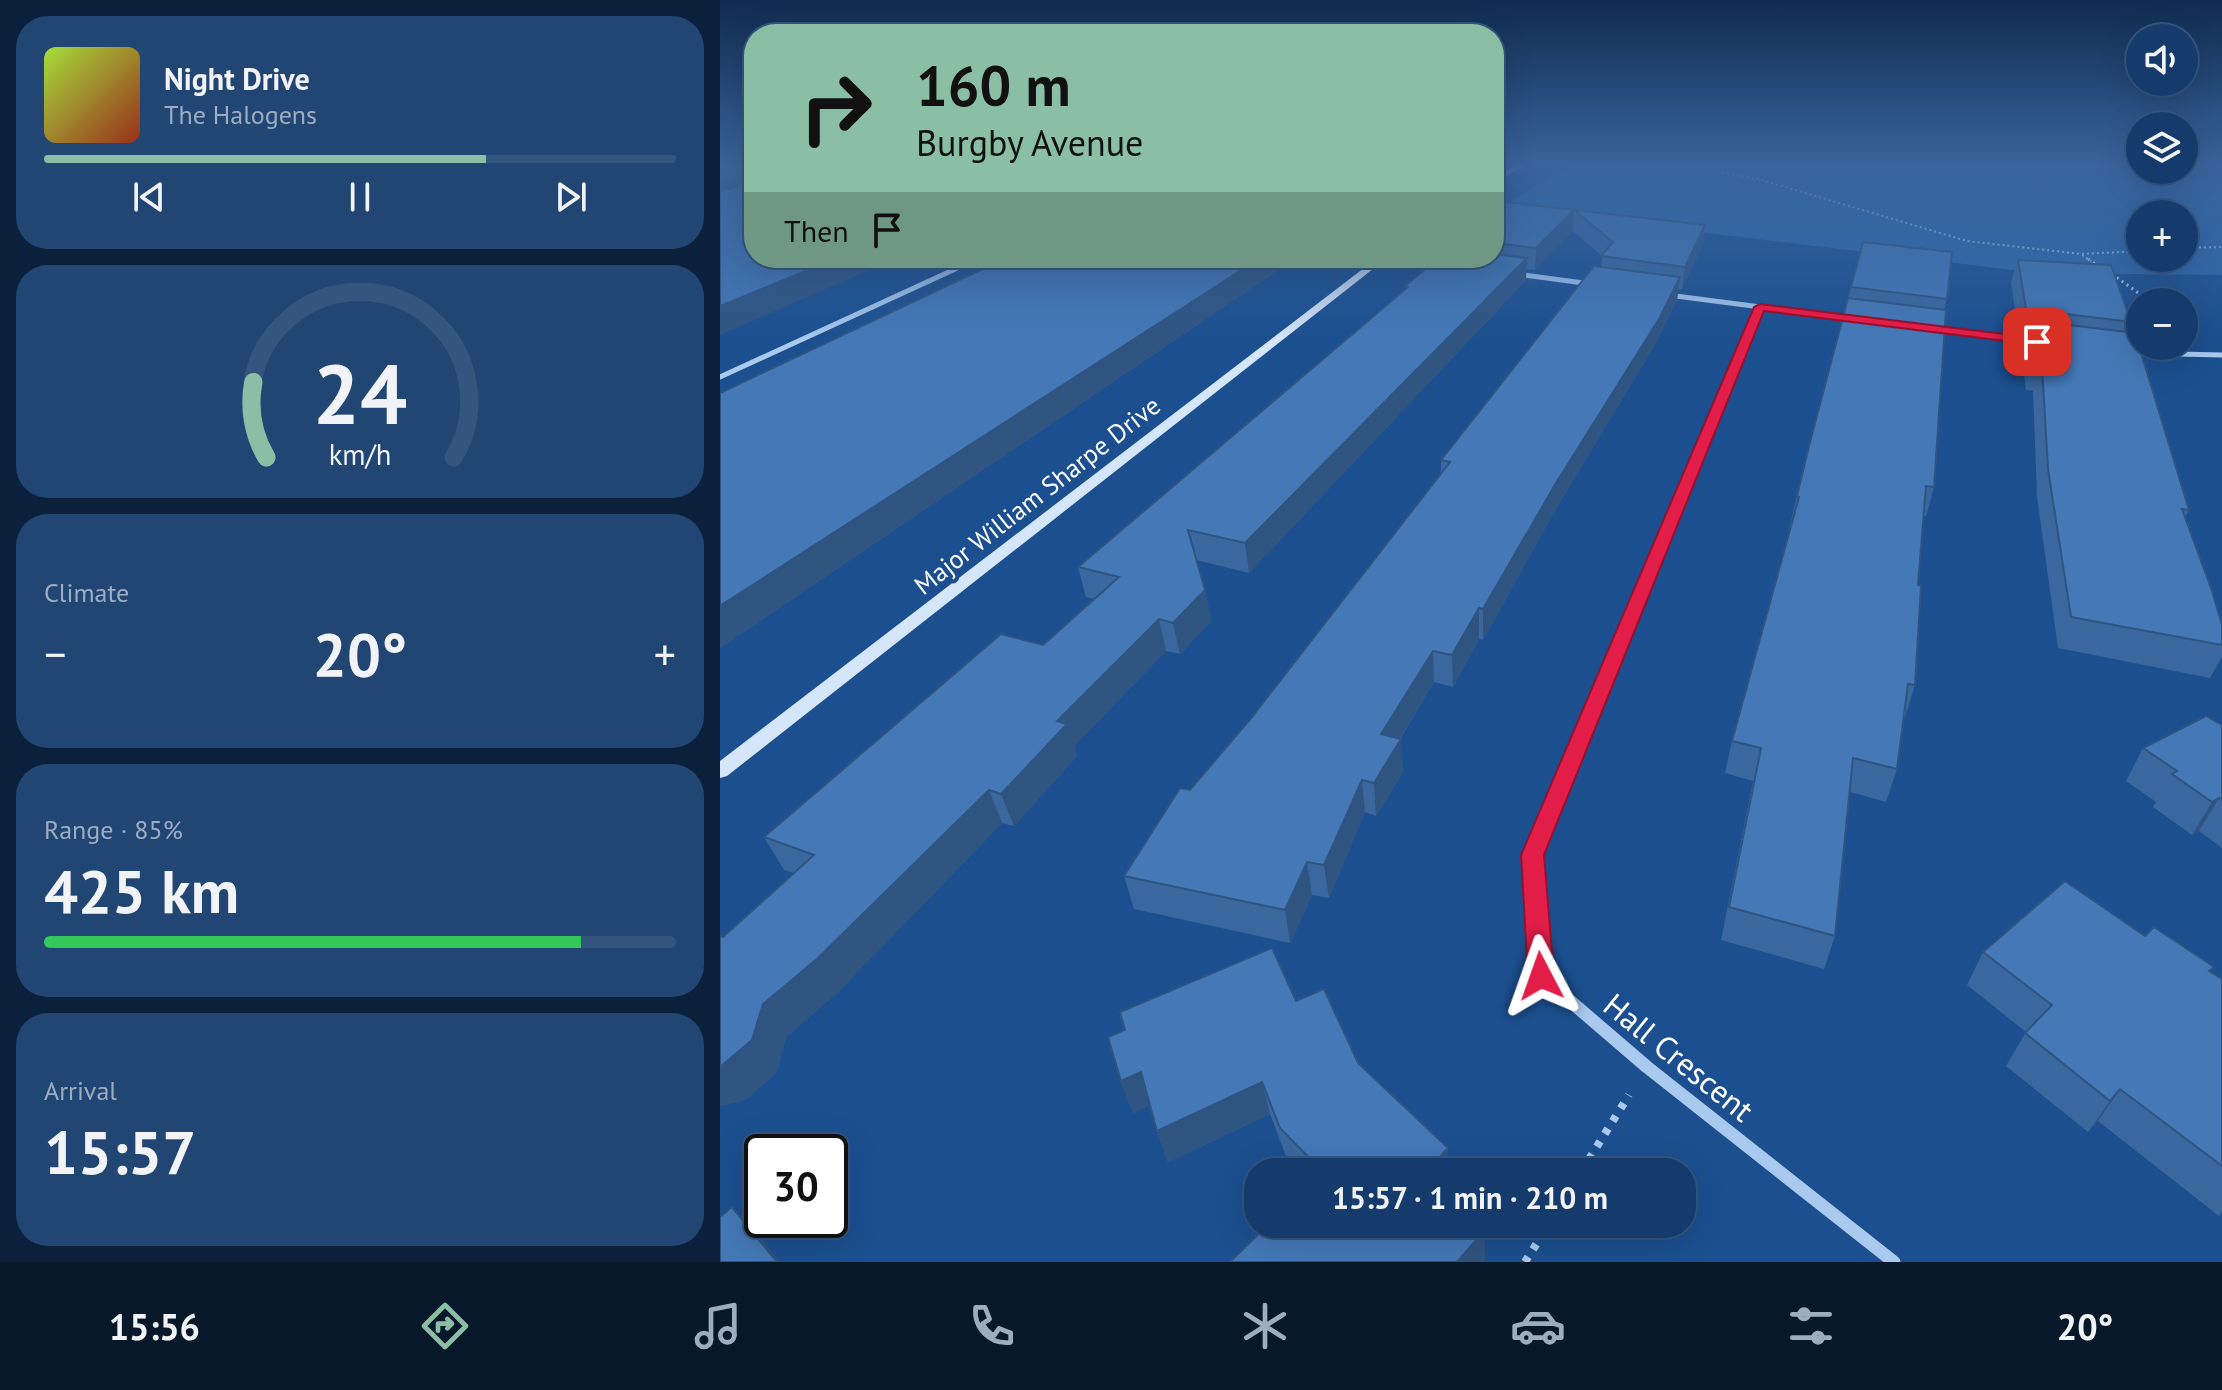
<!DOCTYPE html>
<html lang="en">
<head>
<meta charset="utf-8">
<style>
	:root { --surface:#143b6b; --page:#214673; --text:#f1f3f6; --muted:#9dadc1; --line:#33557e; --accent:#8abfa5 }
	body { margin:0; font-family:"PT Sans",sans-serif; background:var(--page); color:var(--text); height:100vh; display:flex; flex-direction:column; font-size:30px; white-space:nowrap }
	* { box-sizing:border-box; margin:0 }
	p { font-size:26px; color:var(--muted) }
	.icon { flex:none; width:44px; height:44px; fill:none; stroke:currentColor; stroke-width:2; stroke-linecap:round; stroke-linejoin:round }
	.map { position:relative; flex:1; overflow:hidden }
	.details { display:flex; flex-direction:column; gap:16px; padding:16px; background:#0b203b; width:720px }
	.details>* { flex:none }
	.guide { position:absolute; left:24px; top:24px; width:760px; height:244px; border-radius:32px; box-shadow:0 8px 32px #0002,0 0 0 2px var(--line); background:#8abfa5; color:#111; overflow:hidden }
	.buttons { position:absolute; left:1406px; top:24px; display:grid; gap:16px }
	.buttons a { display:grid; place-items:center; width:72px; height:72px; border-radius:50%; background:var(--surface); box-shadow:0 8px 32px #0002,0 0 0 2px var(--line); font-size:40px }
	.speed { position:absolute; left:24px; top:1134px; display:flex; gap:16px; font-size:40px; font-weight:700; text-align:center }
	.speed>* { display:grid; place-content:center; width:104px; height:104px; border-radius:50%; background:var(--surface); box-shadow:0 8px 32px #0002,0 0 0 2px var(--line); line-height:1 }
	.speed .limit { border:4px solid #111; border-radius:12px; background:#fff; color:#111 }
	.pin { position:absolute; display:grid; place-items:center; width:68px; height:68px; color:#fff; margin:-34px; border-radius:16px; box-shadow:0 4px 12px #0006 }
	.me { position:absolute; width:88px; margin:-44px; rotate:356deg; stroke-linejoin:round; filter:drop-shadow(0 0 6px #0008) }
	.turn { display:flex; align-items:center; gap:28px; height:168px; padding:0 40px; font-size:36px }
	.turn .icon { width:104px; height:104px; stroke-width:2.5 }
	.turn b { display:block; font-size:56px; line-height:68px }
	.then { display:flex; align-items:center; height:76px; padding:0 40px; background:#0003; gap:16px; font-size:30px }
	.big { font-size:60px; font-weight:700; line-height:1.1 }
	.details .widget { flex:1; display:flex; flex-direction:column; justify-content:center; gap:12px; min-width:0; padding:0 28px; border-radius:32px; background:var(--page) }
	.details .dial { align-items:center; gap:0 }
	.dial svg { height:208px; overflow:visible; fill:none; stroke:var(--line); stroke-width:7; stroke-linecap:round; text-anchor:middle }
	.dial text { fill:var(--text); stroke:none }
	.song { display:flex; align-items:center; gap:24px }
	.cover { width:96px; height:96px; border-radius:12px; background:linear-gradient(135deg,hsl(80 70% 55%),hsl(10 70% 35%)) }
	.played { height:8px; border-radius:4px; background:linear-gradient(90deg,var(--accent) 70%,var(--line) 70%) }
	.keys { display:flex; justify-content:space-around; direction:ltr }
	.heat { display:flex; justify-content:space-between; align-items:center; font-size:44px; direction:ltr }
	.charge { height:12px; border-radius:6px; background:linear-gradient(90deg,#34c759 85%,var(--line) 0) }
	.trip { position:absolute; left:524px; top:1158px; width:452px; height:80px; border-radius:32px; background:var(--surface); box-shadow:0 8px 32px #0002,0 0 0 2px var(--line); font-weight:700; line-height:80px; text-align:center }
	.tab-bar { display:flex; height:128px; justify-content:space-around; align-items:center; background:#08182b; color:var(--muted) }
	.tab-bar .icon { width:56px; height:56px }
	.tab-bar .selected { color:var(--accent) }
	.tab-bar b { font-size:36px; color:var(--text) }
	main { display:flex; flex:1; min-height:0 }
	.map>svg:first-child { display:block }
	.green { fill:#2e69ad; fill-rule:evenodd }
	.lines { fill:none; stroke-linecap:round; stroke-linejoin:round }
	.path-far2 { stroke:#a9c9ee; stroke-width:2; stroke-dasharray:2 3; stroke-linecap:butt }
	.path-far1 { stroke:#a9c9ee; stroke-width:3; stroke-dasharray:2 4; stroke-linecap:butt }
	.path { stroke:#a9c9ee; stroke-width:8; stroke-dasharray:6 9; stroke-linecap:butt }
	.street-far5 { stroke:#a9c9ee; stroke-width:4 }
	.street-far4 { stroke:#a9c9ee; stroke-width:5 }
	.street-far3 { stroke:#a9c9ee; stroke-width:6 }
	.street-far2 { stroke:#a9c9ee; stroke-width:8 }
	.street-far1 { stroke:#a9c9ee; stroke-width:10 }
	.street { stroke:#a9c9ee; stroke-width:13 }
	.secondary { fill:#d6e6fa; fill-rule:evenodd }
	.wall { fill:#3a679d }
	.shaded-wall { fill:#305480 }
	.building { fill:#4478b7; stroke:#305480; stroke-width:2 }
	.route { fill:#e11d48; stroke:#92132f; stroke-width:2 }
	.labels { text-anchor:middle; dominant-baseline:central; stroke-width:8; stroke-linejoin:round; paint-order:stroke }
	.street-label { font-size:26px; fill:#fff; stroke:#1b4f8f }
	.near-street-label { font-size:32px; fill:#fff; stroke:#1b4f8f }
</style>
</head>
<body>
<main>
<section class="details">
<div class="widget">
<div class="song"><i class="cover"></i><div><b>Night Drive</b><p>The Halogens</p></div></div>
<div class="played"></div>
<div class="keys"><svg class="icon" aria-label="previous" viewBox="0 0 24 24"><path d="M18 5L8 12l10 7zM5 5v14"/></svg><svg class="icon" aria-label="pause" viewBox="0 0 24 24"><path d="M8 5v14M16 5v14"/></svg><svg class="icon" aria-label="next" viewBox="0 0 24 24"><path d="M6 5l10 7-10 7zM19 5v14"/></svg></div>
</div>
<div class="widget dial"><svg viewBox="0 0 100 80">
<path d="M14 69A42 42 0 1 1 86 69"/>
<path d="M14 69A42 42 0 0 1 9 40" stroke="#8abfa5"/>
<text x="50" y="56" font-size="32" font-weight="700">24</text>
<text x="50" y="72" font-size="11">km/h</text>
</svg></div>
<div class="widget"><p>Climate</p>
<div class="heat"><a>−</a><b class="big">20°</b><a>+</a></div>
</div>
<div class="widget"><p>Range · 85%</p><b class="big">425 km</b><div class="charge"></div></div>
<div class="widget"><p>Arrival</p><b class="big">15:57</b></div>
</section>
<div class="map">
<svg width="1502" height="1262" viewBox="0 0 1502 1262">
	<rect width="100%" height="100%" fill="#1b4f8f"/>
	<path class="green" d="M861,164h559v6h44v-6h38v111l-183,-2 -539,-65 55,-34zM1420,214h44v44h-44z"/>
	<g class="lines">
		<g class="path-far2">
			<path d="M953,164l85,15 209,62 114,13 59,-3"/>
			<path d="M1464,248l38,-1"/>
			<path d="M1362,255l9,6"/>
		</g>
		<g class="path-far1">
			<path d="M1368,259l12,8"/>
			<path d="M1392,274l39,28"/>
		</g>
		<g class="path">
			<path d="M861,1172l48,-77"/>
			<path d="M805,1262l24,-38"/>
		</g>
		<g class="street-far5">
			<path d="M682,258l19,3"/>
			<path d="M253,261l6,-3"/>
		</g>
		<g class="street-far4">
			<path d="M687,259l37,5"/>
			<path d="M797,274l74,10"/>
			<path d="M948,295l185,24"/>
			<path d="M1218,329l93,12"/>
			<path d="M1412,353l90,2"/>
			<path d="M0,377l257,-118"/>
			<path d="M1009,381l31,-74"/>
		</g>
		<path class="street-far3" d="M947,532l63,-153"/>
		<path class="street-far2" d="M868,723l80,-193"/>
		<path class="street-far1" d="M820,962l-7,-107 56,-134"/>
		<path class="street" d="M820,960l1,16 106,91 247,195"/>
		<g class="secondary">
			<path d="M800,164h10l-36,18v-5z"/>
			<path d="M657,258h10l-660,518 -7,2v-17z"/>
		</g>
	</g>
	<g class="wall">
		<path d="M785,202l200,23 -3,21 -20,43h-4l-1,11 -21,43 -102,169 -71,128 -4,-1 -26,48 -19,-5 -34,57 3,33 -27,44 -11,-4 -36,86 -17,-3 -22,48 -156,-34 -10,-33 66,-86 62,-73 189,-244v-13l160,-193 1,-11 -29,-25 -38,39 -9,-1v11l-277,293 -53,-13 9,30 6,31 -31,33 -14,-3 -92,95 3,10 -63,70 -12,-3 -163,168 -53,46 -9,35 -32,28 -25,6v-171l3,2 71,-64 -10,-3 -20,-33 279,-192 51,-46 -8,-2 -8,-30 327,-278v-3l89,-28v-47z"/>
		<path d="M258,258h318l-576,390v-255l262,-124z"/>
		<path d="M1298,260l113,62 -4,10 62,178 -4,7 37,108v32l-12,21 -152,-30 -21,-151 -4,-106 -7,-1 -6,-46 3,-10 -5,-1 -7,-51z"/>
		<path d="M1131,287l96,12 -3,11 -10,177 -8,29h-2l-6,69 -3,100 -10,32h-1l-7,52 -11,33 -36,-10 -15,144 -11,33 -103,-29 32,-159 -28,-8 7,-32 59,-215 -1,-1 7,-29z"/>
		<path d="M1502,725v123l-23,-17 -7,4 -39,-28 3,-5 -30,-21 17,-33z"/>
		<path d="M1425,936l77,43v233l-3,4 -121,-95 -10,11 -82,-66 20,-34 -59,-47 16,-33z"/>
		<path d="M576,1001l62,62 91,109h-150l-12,-13 -17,-45 -102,48 -11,-31 -7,-26 -17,8 -12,-32z"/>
	</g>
	<g class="shaded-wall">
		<path d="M28,173l6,15 -34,16v-22z"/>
		<path d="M854,210l-1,21 -38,39 1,-22z"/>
		<path d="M985,225l-3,21 -20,43 3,-22z"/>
		<path d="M118,258h59l-177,77v-29z"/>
		<path d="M540,258h36l-576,390v-42z"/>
		<path d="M807,258l-1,22 -277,293 -4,-30z"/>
		<path d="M960,277l-3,23 -21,43 -102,169 -71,128v-31l73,-126z"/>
		<path d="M485,590l6,31 -31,33 -7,-31z"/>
		<path d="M759,608v31l-26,48 -1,-32z"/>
		<path d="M439,619l7,32 -92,95 3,10 -63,70 -13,-32 56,-73z"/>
		<path d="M713,651l1,31 -51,84 -2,-32z"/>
		<path d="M681,739l2,33 -27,44 -2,-33z"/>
		<path d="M642,780l3,32 -36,86 -5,-33z"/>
		<path d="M269,790l13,33 -163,168 -53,46 -9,35 -32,28 -25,6v-39l43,-63z"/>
		<path d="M1499,798l-20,33 -7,4 20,-33z"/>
		<path d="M587,862l5,33 -22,48 -5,-33z"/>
		<path d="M421,1072l11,32 -19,9 -12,-32z"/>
		<path d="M542,1082l8,32 -102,48 -11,-31z"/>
		<path d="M1400,1089l-22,32 -10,11 22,-31z"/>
		<path d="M728,1148l1,24h-24z"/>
		<path d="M12,1207l28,30 20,25h-3z"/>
		<path d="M765,1230v30l-2,2h-26z"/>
	</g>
	<g class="building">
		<path d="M0,164h34v94h84l-118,48v-114l28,-10 3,-4 -3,-5 -28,9z"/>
		<path d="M785,202l200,23 -20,42 -84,-11 12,-14 -39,-32 -38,38 -42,-5v-32z"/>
		<path d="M1143,242l89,10 -5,47 -96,-12z"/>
		<path d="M774,254l33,4 -282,285 -57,-13 17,60 -32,33 -14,-4 -102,102 10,3 -66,70 -12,-4 -171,168 -55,46 -11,36 -32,27v-132l3,2 91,-82 -50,-18 237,-203 42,11 76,-68 -41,-10 330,-280 -3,-1 34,-28h55z"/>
		<path d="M261,258h279l-540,348v-213l265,-125z"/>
		<path d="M1298,260l93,5 20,57 -105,-13z"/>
		<path d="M874,266l86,11 -21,42 -103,164 -73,126 -4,-1 -27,47 -19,-4 -52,83 20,5 -27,44 -12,-3 -38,85 -17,-3 -22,48 -161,-34 56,-88 10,2 62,-73 198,-255 -9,-2z"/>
		<path d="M1128,298l98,12 -12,177 -8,-1 -8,99 3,1 -6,99 -7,-1 -11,85 -44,-11 -18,178 -106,-29 32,-159 -29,-7 67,-244 -2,-1 12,-50z"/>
		<path d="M1308,320l107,13 54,177 -7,-1 30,82 10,34v20l-151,-28 -23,-148 -6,-104 -7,-1z"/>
		<path d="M1486,716l16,9v75l-3,-2 -7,4 -40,-28 5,-3 -34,-23z"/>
		<path d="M1345,881l80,55 9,-9 60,40 -5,4 13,8v187l-102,-77 -10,12 -85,-68 27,-28 -69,-53z"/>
		<path d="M552,948l24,53 28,-12 34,74 90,85 -22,24h-103l-43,-44 -18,-46 -105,49 -16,-59 -20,9 -13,-44 17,-7 -5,-18z"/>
		<path d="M12,1207l45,55h-57v-45z"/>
		<path d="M549,1224h210l6,6 -28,32h-227z"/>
	</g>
	<linearGradient id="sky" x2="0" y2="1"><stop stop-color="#0f2b4f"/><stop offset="0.48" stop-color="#39639b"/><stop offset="1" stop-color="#39639b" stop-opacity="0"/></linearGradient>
	<rect width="1502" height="341" fill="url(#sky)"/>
	<path class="route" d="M1040,304l277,34 6,4 -6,3 -273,-34 -220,544 10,121 -4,8 -9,3 -9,-3 -4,-8 -7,-121 233,-548z"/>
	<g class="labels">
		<g class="street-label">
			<text transform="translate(317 495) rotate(-38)">Major William Sharpe Drive</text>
		</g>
		<g class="near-street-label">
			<text transform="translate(959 1057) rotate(39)">Hall Crescent</text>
		</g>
	</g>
</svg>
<div class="buttons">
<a><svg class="icon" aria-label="sound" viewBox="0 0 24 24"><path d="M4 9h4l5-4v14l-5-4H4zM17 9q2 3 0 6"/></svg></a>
<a><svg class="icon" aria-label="layers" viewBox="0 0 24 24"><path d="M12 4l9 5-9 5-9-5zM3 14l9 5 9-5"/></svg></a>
<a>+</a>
<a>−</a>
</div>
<div class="speed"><div class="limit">30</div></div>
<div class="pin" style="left:1317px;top:342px;background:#d93025"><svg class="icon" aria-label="arrive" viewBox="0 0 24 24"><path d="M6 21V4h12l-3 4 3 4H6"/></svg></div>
<svg class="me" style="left:821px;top:976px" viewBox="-20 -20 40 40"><path d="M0-17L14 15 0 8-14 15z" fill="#e11d48" stroke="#fff" stroke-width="4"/></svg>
<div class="trip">15:57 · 1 min · 210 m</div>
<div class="guide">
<div class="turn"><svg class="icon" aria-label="right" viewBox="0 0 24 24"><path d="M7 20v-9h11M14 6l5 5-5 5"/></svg><div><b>160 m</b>Burgby Avenue</div></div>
<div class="then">Then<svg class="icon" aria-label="arrive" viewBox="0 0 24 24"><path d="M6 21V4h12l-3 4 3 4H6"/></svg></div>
</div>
</div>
</main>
<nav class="tab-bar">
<b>15:56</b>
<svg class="icon selected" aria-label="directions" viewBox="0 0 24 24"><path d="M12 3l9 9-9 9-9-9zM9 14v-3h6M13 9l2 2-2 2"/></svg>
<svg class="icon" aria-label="music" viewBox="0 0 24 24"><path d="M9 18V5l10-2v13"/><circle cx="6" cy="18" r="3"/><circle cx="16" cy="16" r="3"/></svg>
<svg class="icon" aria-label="phone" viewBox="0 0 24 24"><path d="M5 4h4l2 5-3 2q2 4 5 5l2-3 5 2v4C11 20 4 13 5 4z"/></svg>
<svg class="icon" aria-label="climate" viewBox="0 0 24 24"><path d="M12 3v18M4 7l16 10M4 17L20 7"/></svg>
<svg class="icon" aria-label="car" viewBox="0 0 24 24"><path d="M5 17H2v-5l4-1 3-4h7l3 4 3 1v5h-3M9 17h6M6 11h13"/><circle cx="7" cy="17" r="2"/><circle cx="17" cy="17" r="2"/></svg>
<svg class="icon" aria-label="filters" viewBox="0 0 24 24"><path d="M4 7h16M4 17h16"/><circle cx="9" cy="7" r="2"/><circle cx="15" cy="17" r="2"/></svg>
<b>20°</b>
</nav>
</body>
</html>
